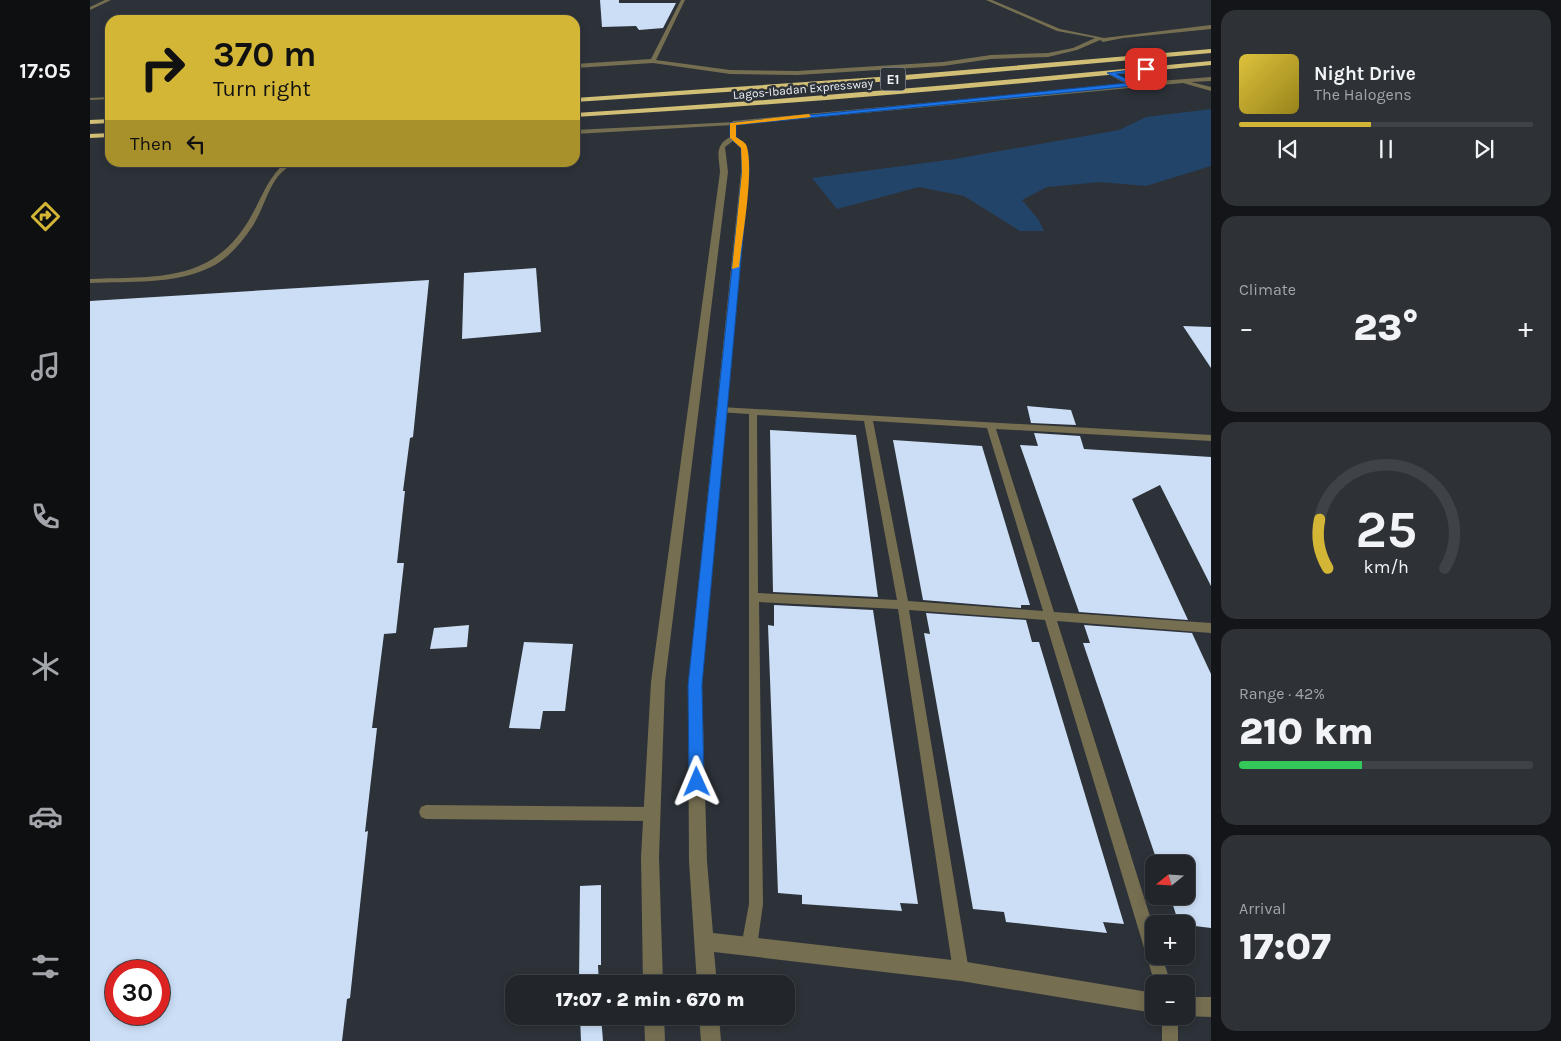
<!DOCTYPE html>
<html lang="en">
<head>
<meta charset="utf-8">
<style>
	:root { --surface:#22262b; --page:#2e3237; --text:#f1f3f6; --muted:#a2a5a9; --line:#3f4347; --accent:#d3b635 }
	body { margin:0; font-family:Karla,sans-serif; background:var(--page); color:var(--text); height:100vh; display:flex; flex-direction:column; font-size:19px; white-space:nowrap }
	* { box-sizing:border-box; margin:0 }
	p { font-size:16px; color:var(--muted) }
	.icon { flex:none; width:28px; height:28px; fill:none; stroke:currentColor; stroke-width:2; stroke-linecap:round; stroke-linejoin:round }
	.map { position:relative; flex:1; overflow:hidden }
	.sheet { display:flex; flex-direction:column; gap:10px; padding:10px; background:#131518; width:350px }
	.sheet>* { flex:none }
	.banner { position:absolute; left:15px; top:15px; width:475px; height:152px; border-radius:15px; box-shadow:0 2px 8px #0003,0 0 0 1px var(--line); background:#d3b635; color:#111; overflow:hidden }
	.needle { width:32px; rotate:252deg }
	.tools { position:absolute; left:1055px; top:855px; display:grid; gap:10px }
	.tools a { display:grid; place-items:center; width:50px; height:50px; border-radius:10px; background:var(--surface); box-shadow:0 2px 8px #0003,0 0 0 1px var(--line); font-size:25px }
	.speed { position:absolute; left:15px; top:960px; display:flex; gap:10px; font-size:25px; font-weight:700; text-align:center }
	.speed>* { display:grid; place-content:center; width:65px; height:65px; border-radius:50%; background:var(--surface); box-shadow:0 2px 8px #0003,0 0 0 1px var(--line); line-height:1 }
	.speed .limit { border:8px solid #d22; background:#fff; color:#111 }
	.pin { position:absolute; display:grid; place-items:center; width:42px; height:42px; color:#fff; margin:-21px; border-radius:10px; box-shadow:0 2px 8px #0006 }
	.me { position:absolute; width:55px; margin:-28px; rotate:359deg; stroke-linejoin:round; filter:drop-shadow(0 0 4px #0008) }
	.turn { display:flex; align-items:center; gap:18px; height:105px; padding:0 25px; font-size:22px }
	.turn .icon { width:65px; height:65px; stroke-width:2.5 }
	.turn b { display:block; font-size:35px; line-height:42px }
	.then { display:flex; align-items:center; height:48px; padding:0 25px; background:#0003; gap:10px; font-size:19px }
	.big { font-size:38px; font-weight:800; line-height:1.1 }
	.sheet .card { flex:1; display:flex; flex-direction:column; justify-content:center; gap:8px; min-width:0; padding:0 18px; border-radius:15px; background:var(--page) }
	.sheet .dial { align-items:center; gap:0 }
	.dial svg { height:130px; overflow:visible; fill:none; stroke:var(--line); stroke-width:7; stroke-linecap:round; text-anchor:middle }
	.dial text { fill:var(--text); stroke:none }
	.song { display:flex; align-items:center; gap:15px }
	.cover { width:60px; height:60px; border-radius:8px; background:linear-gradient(135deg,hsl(50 70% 55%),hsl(50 70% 35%)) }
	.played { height:5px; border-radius:2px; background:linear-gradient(90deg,var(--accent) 45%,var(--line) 45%) }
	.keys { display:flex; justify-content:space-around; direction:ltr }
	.heat { display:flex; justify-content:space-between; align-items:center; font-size:28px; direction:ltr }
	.charge { height:8px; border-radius:4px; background:linear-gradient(90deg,#34c759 42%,var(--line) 0) }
	.trip { position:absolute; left:415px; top:975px; width:290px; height:50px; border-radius:15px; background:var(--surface); box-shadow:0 2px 8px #0003,0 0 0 1px var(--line); font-weight:800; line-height:50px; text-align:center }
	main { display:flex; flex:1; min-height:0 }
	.tabs { display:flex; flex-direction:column; width:90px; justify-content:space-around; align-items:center; background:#0e0f11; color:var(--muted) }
	.tabs .icon { width:35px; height:35px }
	.tabs .selected { color:var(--accent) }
	.tabs b { font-size:22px; color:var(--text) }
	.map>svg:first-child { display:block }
	.green { fill:#234469 }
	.building { fill:#cbdef6; fill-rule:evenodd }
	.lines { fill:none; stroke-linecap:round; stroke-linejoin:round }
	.lane { fill:#756e51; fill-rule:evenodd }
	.street { fill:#756e51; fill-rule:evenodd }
	.highway { fill:#d2bf76; fill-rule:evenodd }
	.route { fill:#1a73e8; stroke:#114b97 }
	.slow { fill:#f59e0b }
	.labels { text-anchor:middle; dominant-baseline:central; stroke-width:5; stroke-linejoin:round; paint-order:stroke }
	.far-street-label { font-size:12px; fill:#eff3f7; stroke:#2d3239 }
	.shield { fill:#2d3239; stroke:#b5b9be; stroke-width:1 }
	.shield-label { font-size:14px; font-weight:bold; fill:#eff3f7 }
</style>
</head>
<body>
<main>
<nav class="tabs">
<b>17:05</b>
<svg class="icon selected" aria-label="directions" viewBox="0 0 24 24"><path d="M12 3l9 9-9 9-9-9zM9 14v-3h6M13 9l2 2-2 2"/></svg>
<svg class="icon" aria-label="music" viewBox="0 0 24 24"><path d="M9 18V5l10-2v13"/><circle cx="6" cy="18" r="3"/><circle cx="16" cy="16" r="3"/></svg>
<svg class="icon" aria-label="phone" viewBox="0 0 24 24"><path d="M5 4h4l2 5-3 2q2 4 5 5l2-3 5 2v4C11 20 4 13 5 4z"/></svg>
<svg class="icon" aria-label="climate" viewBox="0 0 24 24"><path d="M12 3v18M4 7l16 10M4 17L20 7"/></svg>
<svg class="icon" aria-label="car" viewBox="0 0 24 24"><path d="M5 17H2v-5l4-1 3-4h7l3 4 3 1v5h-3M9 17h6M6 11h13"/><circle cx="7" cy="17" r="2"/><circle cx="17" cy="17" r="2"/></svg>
<svg class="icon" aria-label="filters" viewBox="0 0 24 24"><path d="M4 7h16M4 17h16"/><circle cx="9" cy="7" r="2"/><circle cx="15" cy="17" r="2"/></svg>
</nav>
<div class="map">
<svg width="1121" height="1041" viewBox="0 0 1121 1041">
	<rect width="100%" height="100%" fill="#2d3239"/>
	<path class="green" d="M1121,109v57l-65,20 -46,-4 -53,5 -25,13 16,19 6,12h-24l-56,-35 -45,-9 -82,22 -25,-31 143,-19 164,-29 27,-13z"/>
	<g class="building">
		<path d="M510,0h19v3h57l-13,25 -24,2 -3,-4 -34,1z"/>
		<path d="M446,268l5,64 -79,7 2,-66z"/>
		<path d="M339,280l-16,157 -3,1 -7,53h2l-8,72h7l-8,70 -12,1 -12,94h5l-12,104 3,-1 -18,167 -3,1 -5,42h-252v-740zM26,971h43v43h-43z"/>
		<path d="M1093,326l28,1v41z"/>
		<path d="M937,406l44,4 5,15 -45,-2z"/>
		<path d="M680,430l86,5 22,162 -105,-5z"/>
		<path d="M944,433l46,3 4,13 127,8v129l-51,-101 -28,14 56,121 -109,-8 -59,-167 18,1z"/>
		<path d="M803,440l89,6 48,159h-9v3l-98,-8z"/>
		<path d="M684,605l99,5 45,294 -18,-1 2,8 -100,-7v-9l-24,-2 -10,-268 6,1z"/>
		<path d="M836,613l100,7 6,22h7l85,282 -21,-2 4,11 -37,-4 -64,-7 -2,-10 -31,-3 -49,-276 6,1z"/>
		<path d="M379,625l-2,22 -37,2 4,-21z"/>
		<path d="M994,625l108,8 19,41v254l-32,-4 -9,-28h16v-32h-28l-75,-221h7z"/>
		<path d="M434,642l49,2 -8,67h-22l-3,18 -31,-1z"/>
		<path d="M511,885v80h-3l1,19h-20l1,-98z"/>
		<path d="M490,1016h21l2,25h-22z"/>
	</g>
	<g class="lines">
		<g class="lane">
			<path d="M20,97v2l-20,1v-2z"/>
			<path d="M645,122v2l-2,1 -158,9v-4z"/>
			<path d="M196,162h7c-6,6 -12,10 -17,17 -10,15 -14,33 -24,48 -10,15 -24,32 -41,40 -36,18 -82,14 -121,16v-4c65,-3 121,5 159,-59 12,-20 18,-42 37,-58z"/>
			<path d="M631,407l490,28v6l-215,-12 58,183 157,11v10l-154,-12 97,308v27h8l9,28h-16l-110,-364 -136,-10 60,361 -3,5 -5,3 -5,-3 -3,-5 -55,-362 -139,-7 4,302 -6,43 -3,5 -5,3 -5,-3 -3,-5 8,-43v-490l-31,-2 -1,-2 1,-2zM667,415l107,6 33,179 -139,-7zM783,421l114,7 56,183 -135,-10z"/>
			<path d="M336,805l226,2 5,2 2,5 -2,5 -5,2 -226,-2 -5,-2 -2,-5 2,-5z"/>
			<rect x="1072" y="1016" width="16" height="25"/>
		</g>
		<g class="street">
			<path d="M15,0h6l-21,10v-3z"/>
			<path d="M591,0h4l-29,60 74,10 67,1 146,-9 48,-7 57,-2 25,-5 22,-10 -38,-7 -71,-31h6l68,29 44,9 107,-13v4l-88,9 -20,4 -3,-2 -23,10 -29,7 -57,2 -48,7 -146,9 -67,-1 -77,-11 -78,5v-4l76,-5z"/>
			<path d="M1020,71l24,12 77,-6v4l-20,1 20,5v4l-28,-8 -447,42v12c14,9 12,20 13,35l-47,513 5,176 6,72 248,28 193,32v20l-193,-32 -247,-29 3,32h-20l-8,-123 -1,-176 53,-513v-24l-8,-7 -8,6 3,25 -63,510 -6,175 4,127h-20l-2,-127 10,-175 69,-510c-1,-16 -6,-26 10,-35v-14l3,-2 393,-37 -18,-10z"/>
			<path d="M1096,997h25v20l-27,-1h2z"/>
			<path d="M554,1016h20l1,25h-20z"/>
			<path d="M609,1016h20l2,25h-20z"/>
		</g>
		<g class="highway">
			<path d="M1121,49v4l-318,28 -318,21v-4l318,-22z"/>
			<path d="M1121,61v4c-212,21 -423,40 -636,52v-4c213,-13 424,-32 636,-52z"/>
			<path d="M20,119v4l-20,1v-4z"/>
			<path d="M20,133v4l-20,1v-4z"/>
		</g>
	</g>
	<path class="route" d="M1056,68l2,2 -32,4 19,9 -2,3 -397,39v12c15,10 12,19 13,35l-47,513 2,97 -2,6 -5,2 -5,-2 -3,-6 -1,-97 54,-513 -1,-24 -11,-10v-15l397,-40 -20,-10z"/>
	<path class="slow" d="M719,114l2,3 -75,8v12c4,3 10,5 11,10 7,26 -5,92 -8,120l-7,2 10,-97 -1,-24 -11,-10v-15z"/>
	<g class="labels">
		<g class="far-street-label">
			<text transform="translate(713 89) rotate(-5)">Lagos-Ibadan Expressway</text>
		</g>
		<rect class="shield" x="790.5" y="67.5" width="25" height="23" rx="4"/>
		<g class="shield-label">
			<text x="803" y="79">E1</text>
		</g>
	</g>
</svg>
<div class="tools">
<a><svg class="needle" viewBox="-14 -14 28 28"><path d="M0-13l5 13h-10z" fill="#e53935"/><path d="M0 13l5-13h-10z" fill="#a2a5a9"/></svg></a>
<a>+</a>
<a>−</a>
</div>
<div class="speed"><div class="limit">30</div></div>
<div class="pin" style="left:1056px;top:69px;background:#d93025"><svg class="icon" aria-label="arrive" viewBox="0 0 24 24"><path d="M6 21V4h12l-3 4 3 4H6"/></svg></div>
<svg class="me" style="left:607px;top:782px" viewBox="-20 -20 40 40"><path d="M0-17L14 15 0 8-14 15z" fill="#1a73e8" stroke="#fff" stroke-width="4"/></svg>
<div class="trip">17:07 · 2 min · 670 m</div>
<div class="banner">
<div class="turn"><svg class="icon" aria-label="right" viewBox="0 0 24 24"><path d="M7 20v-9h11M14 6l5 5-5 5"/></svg><div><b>370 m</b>Turn right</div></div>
<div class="then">Then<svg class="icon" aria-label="left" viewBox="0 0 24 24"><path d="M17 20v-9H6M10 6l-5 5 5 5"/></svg></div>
</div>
</div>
<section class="sheet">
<div class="card">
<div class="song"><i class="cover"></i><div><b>Night Drive</b><p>The Halogens</p></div></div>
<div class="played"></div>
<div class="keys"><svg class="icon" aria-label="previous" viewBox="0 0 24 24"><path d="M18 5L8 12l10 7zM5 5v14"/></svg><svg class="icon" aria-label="pause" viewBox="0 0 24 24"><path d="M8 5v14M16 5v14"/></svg><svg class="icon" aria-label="next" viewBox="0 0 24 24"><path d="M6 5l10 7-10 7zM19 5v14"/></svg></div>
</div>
<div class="card"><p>Climate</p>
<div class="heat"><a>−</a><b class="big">23°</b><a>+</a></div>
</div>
<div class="card dial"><svg viewBox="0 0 100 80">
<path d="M14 69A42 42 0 1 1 86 69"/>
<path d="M14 69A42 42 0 0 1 9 39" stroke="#d3b635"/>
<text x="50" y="56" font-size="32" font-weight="700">25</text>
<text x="50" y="72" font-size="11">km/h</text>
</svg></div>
<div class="card"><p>Range · 42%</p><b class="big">210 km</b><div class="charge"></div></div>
<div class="card"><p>Arrival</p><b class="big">17:07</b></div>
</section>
</main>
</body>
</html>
